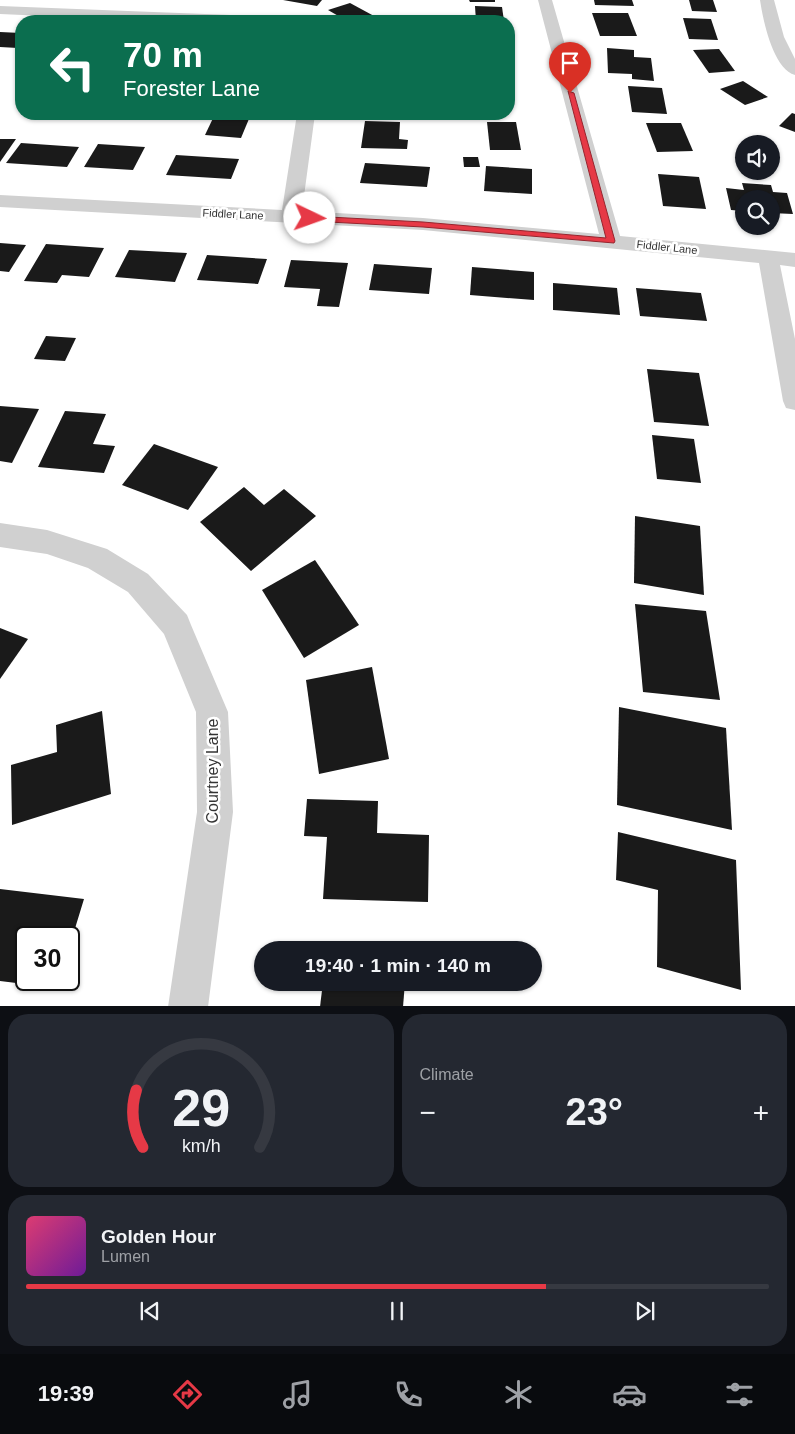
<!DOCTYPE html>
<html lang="en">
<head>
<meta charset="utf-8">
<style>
	:root { --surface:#171b24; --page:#242831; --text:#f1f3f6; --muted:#9ea1a6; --line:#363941; --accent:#e63946 }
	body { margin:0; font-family:Arial,sans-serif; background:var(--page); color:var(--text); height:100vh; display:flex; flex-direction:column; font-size:19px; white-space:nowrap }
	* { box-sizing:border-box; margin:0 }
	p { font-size:16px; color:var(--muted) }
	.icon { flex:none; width:28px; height:28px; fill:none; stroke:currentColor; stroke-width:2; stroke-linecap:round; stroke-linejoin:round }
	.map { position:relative; height:1006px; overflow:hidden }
	.drawer { display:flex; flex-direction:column; gap:8px; padding:8px; background:#0d0f14; flex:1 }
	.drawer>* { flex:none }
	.banner { position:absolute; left:15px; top:15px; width:500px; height:105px; border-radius:20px; box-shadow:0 1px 4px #0004; background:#0b6e4f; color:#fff; overflow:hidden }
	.fabs { position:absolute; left:735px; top:135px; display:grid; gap:10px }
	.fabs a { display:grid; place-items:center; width:45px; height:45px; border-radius:50%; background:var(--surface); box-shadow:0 1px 4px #0004; font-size:25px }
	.speed { position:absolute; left:15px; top:926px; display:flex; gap:10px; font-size:25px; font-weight:700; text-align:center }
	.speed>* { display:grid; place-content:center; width:65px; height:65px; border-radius:50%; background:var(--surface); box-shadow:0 1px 4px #0004; line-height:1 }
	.speed .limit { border:2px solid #111; border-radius:8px; background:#fff; color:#111 }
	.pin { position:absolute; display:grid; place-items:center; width:42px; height:42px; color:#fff; margin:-51px -21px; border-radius:50% 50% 50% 0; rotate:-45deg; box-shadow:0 0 5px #0007 }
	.pin .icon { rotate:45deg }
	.me { position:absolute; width:55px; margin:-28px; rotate:93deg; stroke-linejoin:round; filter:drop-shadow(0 0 4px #0008) }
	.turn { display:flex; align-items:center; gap:18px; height:105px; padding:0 25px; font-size:22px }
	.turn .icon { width:65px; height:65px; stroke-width:2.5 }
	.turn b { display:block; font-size:35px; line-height:42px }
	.big { font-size:38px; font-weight:700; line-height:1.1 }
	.drawer .card { flex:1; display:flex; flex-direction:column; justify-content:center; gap:8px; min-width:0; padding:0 18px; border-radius:20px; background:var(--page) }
	.drawer .dial { align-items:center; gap:0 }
	.dial svg { height:130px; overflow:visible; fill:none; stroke:var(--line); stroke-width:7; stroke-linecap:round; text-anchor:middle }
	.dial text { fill:var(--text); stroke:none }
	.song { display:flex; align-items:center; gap:15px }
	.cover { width:60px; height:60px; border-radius:8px; background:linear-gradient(135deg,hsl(340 70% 55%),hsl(280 70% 35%)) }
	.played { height:5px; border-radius:2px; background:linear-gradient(90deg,var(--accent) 70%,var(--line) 70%) }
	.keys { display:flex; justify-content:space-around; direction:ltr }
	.heat { display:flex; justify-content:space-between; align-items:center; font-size:28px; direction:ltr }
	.drawer .tiles { flex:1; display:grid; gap:8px; grid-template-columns:1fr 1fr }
	.card:last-child { grid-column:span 2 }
	.trip { position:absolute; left:254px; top:941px; width:288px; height:50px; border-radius:25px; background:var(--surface); box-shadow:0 1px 4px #0004; font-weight:700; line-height:50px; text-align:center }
	.menu { display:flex; height:80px; justify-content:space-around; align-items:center; background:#090b0e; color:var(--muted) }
	.menu .icon { width:35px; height:35px }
	.menu .current { color:var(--accent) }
	.menu b { font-size:22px; color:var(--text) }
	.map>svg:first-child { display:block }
	.building { fill:#1a1a1a }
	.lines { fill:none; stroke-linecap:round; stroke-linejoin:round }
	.street { fill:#d0d0d0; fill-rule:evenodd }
	.route { fill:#e63946; stroke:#96252e }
	.labels { text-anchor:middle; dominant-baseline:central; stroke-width:5; stroke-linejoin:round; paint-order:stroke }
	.far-street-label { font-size:11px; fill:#333; stroke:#fff }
	.near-street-label { font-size:16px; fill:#333; stroke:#fff }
</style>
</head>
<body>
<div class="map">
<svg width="795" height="1007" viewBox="0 0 795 1007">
	<rect width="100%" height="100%" fill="#fff"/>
	<g class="building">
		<path d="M283,0h39l-5,6z"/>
		<path d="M469,0h26v2h-25z"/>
		<path d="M594,0h38l2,6 -39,-1z"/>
		<path d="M689,0h24l4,12 -25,-1z"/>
		<path d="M350,3l24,13 -13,5h-14l-19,-11z"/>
		<path d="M475,6l27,1 2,14h-28z"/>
		<path d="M592,13h36l9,23h-37z"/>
		<path d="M683,18l28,1 7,21 -29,-1z"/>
		<path d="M0,32l21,1v11l-3,4 -18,-1z"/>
		<path d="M607,48l27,2v7l17,1 3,23 -22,-2v-5l-24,-1z"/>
		<path d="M719,49l16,22 -26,2 -16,-23z"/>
		<path d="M743,81l25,16 -23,8 -25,-16z"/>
		<path d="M628,86l34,2 5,26 -35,-2z"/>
		<path d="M792,113l3,1v18l-16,-6z"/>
		<path d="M215,114h36l-10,24 -36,-3z"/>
		<path d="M365,121l35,1 -1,17 9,1 -1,9 -46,-1z"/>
		<path d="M487,122h29l5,28h-31z"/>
		<path d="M646,123h35l12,28 -36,1z"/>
		<path d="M0,139h16l-16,23z"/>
		<path d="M21,143l58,4 -12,20 -61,-4z"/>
		<path d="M98,144l47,3 -12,23 -49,-3z"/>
		<path d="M176,155l63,4 -8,20 -65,-4z"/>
		<path d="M463,157h15l2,10h-16z"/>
		<path d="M365,163l65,4 -3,20 -67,-4z"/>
		<path d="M486,166l46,3v25l-48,-3z"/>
		<path d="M658,174l41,3 7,32 -43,-3z"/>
		<path d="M742,183l29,2 2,7 14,1 6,21 -22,-1v-14h-27v12l-13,-1 -5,-22 18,2z"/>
		<path d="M0,243l26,2 -17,27 -9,-1z"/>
		<path d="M46,244l58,4 -15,29 -27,-2 -5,8 -33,-2z"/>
		<path d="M129,250l58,3 -12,29 -60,-5z"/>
		<path d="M207,255l60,4 -9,25 -61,-4z"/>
		<path d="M291,260l57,3 -9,44 -22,-1 3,-17 -36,-2z"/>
		<path d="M374,264l58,4 -3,26 -60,-4z"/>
		<path d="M472,267l62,5v28l-64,-5z"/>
		<path d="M553,283l64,5 3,27 -67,-5z"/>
		<path d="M636,288l65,5 6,28 -67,-5z"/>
		<path d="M46,336l30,2 -11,23 -31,-2z"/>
		<path d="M647,369l52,4 10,53 -55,-4z"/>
		<path d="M0,406l39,3 -27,54 -12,-2z"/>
		<path d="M65,411l41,3 -13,30 22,2 -11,27 -66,-6z"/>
		<path d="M652,435l42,4 7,44 -44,-4z"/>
		<path d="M154,444l64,23 -30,43 -66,-25z"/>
		<path d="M244,487l20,18 20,-16 32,27 -65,55 -51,-49z"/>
		<path d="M635,516l65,10 4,69 -70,-12z"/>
		<path d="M315,560l44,65 -55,33 -42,-68z"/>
		<path d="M635,604l71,7 14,89 -77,-8z"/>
		<path d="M0,628l28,11 -28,40z"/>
		<path d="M372,667l17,92 -70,15 -13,-94z"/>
		<path d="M619,707l107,21 6,102 -115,-25z"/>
		<path d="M102,711l9,83 -99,31 -1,-60 46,-13 -1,-27z"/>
		<path d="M307,799l71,2 -1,32 52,2 -1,67 -105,-3 4,-62 -23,-1z"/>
		<path d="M618,832l118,28 5,130 -84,-23 1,-77 -42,-10z"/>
		<path d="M0,889l84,10 -15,49v-10h-43v42h34l-3,8 -57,-7z"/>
		<path d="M323,982h82l-2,25h-83z"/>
	</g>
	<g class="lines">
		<g class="street">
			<path d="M538,0h14l68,236 175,17v14l-15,-2 15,74v71l-9,-2 -3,-7 -24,-138 -336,-33 -423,-23v-12l282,15 15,-96h18l-13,97 121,7 176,16z"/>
			<path d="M760,0h14l10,37 11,22v16c-22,-6 -32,-55 -35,-75z"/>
			<path d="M0,6l258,10 5,2 3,3h-107l-159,-7z"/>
			<path d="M0,523l47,7 60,19 41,25 39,41 4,10 37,87 5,100 -25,195h-40l29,-195 -1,-100 -32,-78 -36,-42 -40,-24 -41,-14 -47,-7z"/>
		</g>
	</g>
	<path class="route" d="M568,91l6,2 41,148 -1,2 -191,-16 -113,-6 -4,-3 4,-2 113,6 183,16z"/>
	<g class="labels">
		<g class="far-street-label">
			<text transform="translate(233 214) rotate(3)">Fiddler Lane</text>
			<text transform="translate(667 247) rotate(6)">Fiddler Lane</text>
		</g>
		<g class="near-street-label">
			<text transform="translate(212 771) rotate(-90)">Courtney Lane</text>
		</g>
	</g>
</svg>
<div class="fabs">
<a><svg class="icon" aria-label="sound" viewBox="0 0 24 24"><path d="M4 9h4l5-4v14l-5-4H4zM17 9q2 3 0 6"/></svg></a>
<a><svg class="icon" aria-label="search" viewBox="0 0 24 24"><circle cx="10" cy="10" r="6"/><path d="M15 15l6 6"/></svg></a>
</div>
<div class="speed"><div class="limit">30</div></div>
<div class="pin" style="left:570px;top:93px;background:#d93025"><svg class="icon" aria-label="arrive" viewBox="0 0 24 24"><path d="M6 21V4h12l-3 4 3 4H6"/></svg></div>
<svg class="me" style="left:310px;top:218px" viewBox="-20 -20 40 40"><circle r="19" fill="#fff"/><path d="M0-13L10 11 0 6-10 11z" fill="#e63946"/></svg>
<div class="trip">19:40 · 1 min · 140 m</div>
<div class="banner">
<div class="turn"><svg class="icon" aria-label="left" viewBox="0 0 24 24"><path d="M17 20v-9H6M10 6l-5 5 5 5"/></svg><div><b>70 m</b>Forester Lane</div></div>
</div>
</div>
<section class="drawer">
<div class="tiles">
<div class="card dial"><svg viewBox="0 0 100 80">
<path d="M14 69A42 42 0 1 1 86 69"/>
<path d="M14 69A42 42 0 0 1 10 34" stroke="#e63946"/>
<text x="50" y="56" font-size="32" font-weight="700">29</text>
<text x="50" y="72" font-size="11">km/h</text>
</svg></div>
<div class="card"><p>Climate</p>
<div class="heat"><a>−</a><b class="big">23°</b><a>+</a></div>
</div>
<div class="card">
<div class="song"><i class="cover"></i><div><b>Golden Hour</b><p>Lumen</p></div></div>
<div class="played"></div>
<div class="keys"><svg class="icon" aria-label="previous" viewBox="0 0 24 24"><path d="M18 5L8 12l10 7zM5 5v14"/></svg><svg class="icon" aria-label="pause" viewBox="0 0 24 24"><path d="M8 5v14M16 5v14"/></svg><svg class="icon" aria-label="next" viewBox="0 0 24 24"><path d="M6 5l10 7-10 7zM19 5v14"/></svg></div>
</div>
</div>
</section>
<nav class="menu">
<b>19:39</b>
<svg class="icon current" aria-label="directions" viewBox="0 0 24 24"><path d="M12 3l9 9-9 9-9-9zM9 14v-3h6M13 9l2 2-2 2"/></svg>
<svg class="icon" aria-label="music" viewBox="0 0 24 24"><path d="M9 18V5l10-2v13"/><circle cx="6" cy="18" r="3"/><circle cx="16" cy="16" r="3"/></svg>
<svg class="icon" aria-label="phone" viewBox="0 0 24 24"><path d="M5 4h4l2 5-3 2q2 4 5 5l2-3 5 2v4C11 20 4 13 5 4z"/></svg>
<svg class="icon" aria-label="climate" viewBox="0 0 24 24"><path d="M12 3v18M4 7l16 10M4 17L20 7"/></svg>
<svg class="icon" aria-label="car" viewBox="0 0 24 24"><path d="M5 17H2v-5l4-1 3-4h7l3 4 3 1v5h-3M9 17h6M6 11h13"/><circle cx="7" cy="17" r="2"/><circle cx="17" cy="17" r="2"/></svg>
<svg class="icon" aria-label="filters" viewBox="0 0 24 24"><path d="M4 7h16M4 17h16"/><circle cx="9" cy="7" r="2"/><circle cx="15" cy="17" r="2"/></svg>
</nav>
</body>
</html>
